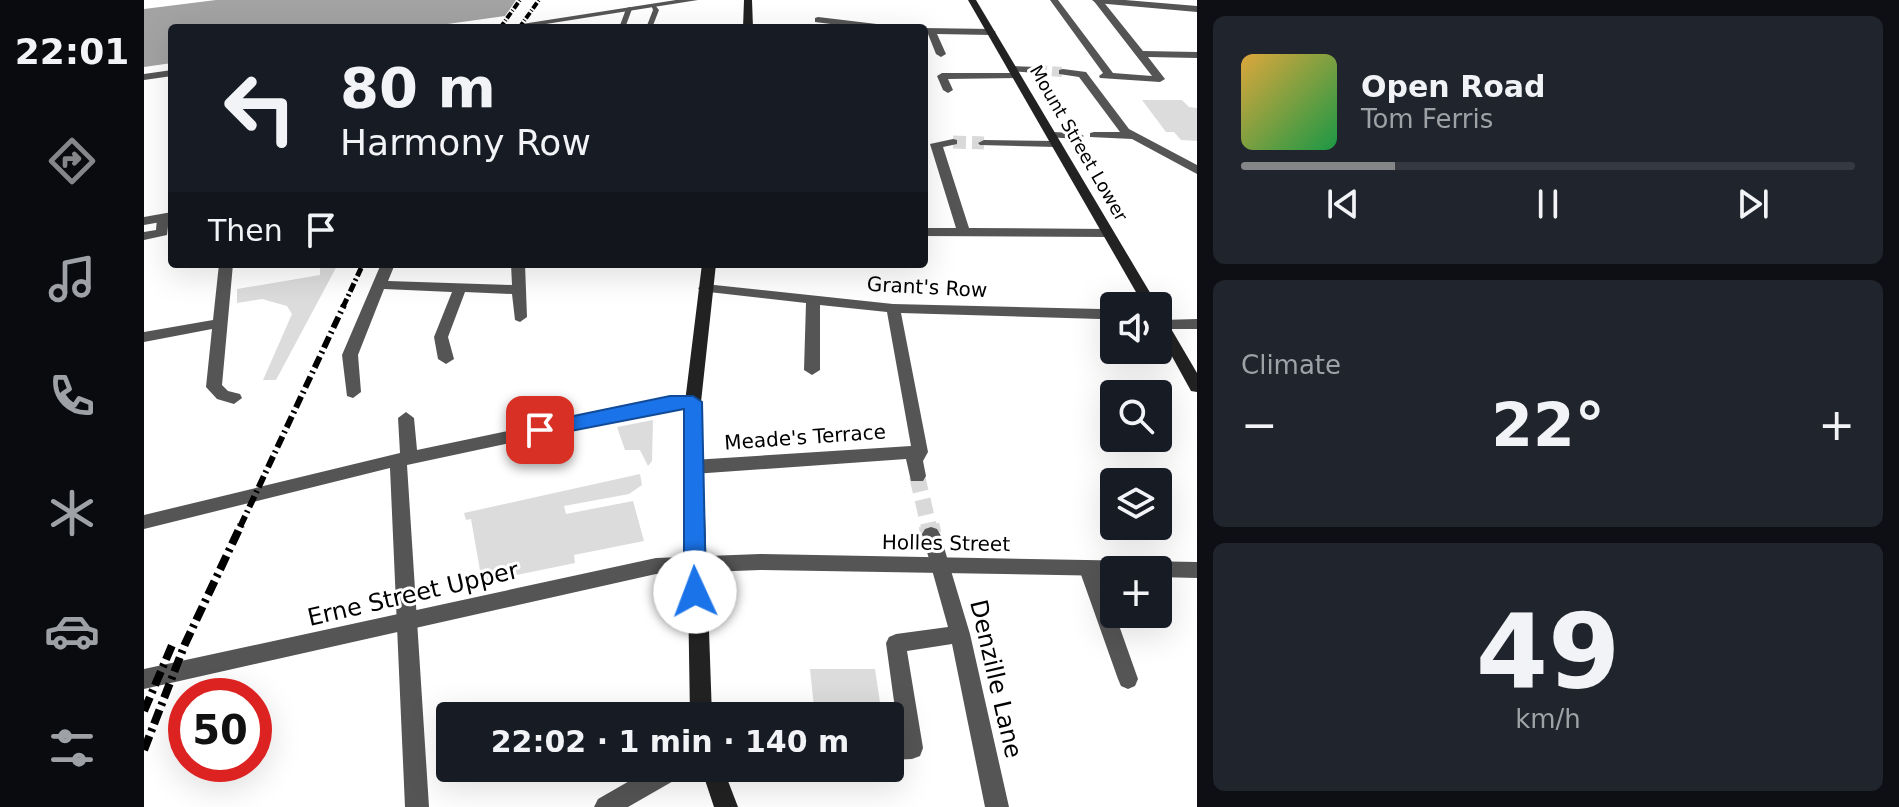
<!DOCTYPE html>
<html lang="en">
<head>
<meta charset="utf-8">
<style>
	:root { --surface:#171b24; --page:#20242c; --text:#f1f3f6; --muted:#9ea1a6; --line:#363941; --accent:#858687 }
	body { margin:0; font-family:"DejaVu Sans",sans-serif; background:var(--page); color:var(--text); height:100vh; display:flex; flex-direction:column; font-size:30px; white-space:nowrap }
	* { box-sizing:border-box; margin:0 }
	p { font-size:26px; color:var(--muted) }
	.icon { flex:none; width:44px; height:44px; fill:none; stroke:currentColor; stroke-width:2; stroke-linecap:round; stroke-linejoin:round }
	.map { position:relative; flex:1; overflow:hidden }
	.side { display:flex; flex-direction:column; gap:16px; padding:16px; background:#0d0f14; width:702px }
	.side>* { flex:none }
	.banner { position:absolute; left:24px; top:24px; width:760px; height:244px; border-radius:8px; box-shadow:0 8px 32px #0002; background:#171b24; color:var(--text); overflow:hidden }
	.buttons { position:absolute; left:956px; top:292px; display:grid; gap:16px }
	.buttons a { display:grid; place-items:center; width:72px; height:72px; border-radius:8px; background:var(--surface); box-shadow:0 8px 32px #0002; font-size:40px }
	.speed { position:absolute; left:24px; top:678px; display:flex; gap:16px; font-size:40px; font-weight:700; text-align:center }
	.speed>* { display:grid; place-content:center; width:104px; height:104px; border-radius:50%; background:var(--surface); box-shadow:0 8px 32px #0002; line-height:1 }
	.speed .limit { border:12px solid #d22; background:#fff; color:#111 }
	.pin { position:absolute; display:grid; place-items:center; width:68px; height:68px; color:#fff; margin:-34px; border-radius:16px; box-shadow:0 4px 12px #0006 }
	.me { position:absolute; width:88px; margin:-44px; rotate:358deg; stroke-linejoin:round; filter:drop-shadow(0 0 6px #0008) }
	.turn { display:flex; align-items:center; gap:28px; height:168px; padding:0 40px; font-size:36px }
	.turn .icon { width:104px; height:104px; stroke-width:2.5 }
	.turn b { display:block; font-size:56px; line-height:68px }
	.then { display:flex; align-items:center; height:76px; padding:0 40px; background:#0003; gap:16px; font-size:30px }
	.big { font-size:60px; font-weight:600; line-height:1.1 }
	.side .widget { flex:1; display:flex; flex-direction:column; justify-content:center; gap:12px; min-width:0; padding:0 28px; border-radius:12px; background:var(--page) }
	.side .dial { align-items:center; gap:0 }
	.dial b { font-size:104px; line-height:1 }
	.song { display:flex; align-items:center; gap:24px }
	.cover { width:96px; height:96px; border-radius:12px; background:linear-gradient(135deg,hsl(40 70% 55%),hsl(140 70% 35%)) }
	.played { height:8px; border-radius:4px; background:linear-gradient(90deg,var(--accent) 25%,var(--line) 25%) }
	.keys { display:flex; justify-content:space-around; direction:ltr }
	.heat { display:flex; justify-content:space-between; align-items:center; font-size:44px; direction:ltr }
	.trip { position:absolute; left:292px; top:702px; width:468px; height:80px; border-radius:8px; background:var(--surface); box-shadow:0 8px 32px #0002; font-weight:600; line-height:80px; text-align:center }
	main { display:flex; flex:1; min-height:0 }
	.menu { display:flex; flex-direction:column; width:144px; justify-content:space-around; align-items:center; background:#090b0e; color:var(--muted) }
	.menu .icon { width:56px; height:56px }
	.menu .on { color:var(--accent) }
	.menu b { font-size:36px; color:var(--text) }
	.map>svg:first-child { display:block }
	.green { fill:#dcdcdc }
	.water { fill:#a3a3a3 }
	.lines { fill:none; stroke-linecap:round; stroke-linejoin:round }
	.minor-tunnel-far3 { stroke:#d9d9d9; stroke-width:10; stroke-dasharray:10 5; stroke-linecap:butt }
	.minor-tunnel-far2 { stroke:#d9d9d9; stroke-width:13; stroke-dasharray:13 6; stroke-linecap:butt }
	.minor-tunnel-far1 { stroke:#d9d9d9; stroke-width:16; stroke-dasharray:16 8; stroke-linecap:butt }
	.minor-tunnel { stroke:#d9d9d9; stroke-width:21; stroke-dasharray:21 10; stroke-linecap:butt }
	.pedestrian { fill:#555; fill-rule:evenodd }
	.minor { fill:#555; fill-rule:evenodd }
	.tertiary { fill:#555; fill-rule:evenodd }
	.secondary { fill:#222; fill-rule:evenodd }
	.rail-far3 { stroke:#000; stroke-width:4; stroke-dasharray:7 2 1 2; stroke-linecap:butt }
	.rail-far2 { stroke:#000; stroke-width:5; stroke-dasharray:9 3 2 3; stroke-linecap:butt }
	.rail-far1 { stroke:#000; stroke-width:6; stroke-dasharray:12 4 2 4; stroke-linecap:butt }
	.rail { stroke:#000; stroke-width:8; stroke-dasharray:15 5 3 5; stroke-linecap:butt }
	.route { fill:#1a73e8; stroke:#114b97; stroke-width:2 }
	.labels { text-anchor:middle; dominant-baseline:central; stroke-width:6; stroke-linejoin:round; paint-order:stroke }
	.far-street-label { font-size:18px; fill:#000; stroke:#fff }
	.street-label { font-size:20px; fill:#000; stroke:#fff }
	.near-street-label { font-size:24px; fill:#000; stroke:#fff }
</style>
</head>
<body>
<main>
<nav class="menu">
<b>22:01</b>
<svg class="icon on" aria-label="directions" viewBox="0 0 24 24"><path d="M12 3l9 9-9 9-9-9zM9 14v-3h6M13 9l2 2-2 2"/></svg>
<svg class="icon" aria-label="music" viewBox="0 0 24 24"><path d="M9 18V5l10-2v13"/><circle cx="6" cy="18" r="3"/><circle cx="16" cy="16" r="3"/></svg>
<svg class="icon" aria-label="phone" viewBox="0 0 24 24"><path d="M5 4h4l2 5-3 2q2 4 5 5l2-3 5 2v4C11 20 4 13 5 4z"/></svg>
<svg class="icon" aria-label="climate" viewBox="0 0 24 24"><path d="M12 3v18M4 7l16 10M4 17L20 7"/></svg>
<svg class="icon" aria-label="car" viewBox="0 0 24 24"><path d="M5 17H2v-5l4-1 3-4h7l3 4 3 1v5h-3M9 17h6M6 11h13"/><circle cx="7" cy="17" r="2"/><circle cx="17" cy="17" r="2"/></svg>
<svg class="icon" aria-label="filters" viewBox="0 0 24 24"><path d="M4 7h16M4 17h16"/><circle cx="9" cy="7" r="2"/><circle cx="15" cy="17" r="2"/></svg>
</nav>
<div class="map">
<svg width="1053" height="807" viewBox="0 0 1053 807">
	<rect width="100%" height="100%" fill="#fff"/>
	<g class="green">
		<path d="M998,100h40l7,7 8,1v33l-16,-1 -7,-8h-8z"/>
		<path d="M176,264h18l-62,116h-13l29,-66 -5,-8 -25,-7 -25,4v-14l83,-14z"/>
		<path d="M509,420l-1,41 -4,5 -8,-16h-15l-8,-23z"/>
		<path d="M496,474l2,11 -13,9 -65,12 2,8 67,-13 11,40 -70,14 1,8 -93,19 -11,-63 -5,1 -2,-7z"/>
		<path d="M666,669h65l6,40 -67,-2z"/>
	</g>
	<path class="water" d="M72,0h300l-11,16 -86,12h-247v35l-28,4v-58z"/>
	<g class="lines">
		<path class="minor-tunnel-far3" d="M893,70l26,2"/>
		<path class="minor-tunnel-far2" d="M809,142l31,1"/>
		<g class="minor-tunnel-far1">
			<path d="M956,314h14"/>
			<path d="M773,476l12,51"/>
		</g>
		<path class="minor-tunnel" d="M785,525l2,9"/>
		<g class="pedestrian">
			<path d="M507,5h4l4,5 -7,18h-6l7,-18z"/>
			<path d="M485,7l3,2 -7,19h-6l7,-19z"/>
		</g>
		<g class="minor">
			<path d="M532,0h22l-171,27 -5,-3z"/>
			<path d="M906,0h8l55,73 39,3 -59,-76h9l41,51 54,1v6l-49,-1 17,22 -5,3 -60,-4 -1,-2 4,-3z"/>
			<path d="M674,17l67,8 5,3h-28l-47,-6v-4z"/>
			<path d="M780,28l67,1 5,3 -5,3 -54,-1 9,20 -5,3 -5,-3 -8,-20h-4z"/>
			<path d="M869,66l24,1 5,3 -5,3 -28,-2 -1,-2z"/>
			<path d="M919,69l23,3 43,57 68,36v9l-65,-35 -42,-2v-4l4,-1h26l-41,-55 -20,-3v-4z"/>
			<path d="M28,70v6l-28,4v-6z"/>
			<path d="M872,73l4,1v4l-72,1 5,11 -5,3 -5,-3 -6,-14 5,-3z"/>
			<path d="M907,132l27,1 6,3 -6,3 -31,-2v-4z"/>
			<path d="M809,139l4,1v4l-14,3 26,81 139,1 6,4 -6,4 -184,-1v-8h32l-26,-84z"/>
			<path d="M840,140l72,1 6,3 -6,3 -76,-2 -2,-2z"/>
			<path d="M19,214l6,4 -2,17 -23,5v-8l12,-2 1,-12z"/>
			<path d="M75,264h14l-11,121 6,6 12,3 2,4 -8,6 -17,-5 -11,-12 6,-58 -68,13v-10l69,-12z"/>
			<path d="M237,264h14l-7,17 124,4 -1,-21h14l2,53 -7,5 -5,-2 -3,-26 -47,-2 -17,45 6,22 -8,5 -8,-5 -4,-22 18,-45 -68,-3 -26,66 3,37 -8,6 -6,-2 -5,-41z"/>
			<path d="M561,284l188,20 207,5 7,5 -7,5 -199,-6 27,139 -5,9 3,15 -3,5h-12l-5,-22 -213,15 -6,-2 -3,-5 3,-5 6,-2 218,-14 -24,-134 -67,-7v65l-8,5 -8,-5 2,-67 -106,-12 -2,-3z"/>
			<path d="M1053,319v10h-39v-8l4,-1z"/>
			<path d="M549,396l8,6 -2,4 -29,3 -263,56 22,342h-24l-15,-339 -246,61v-14l256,-62 -2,-35 8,-6 8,6 3,32 253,-53z"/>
			<path d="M787,527l6,2 3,5 30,100 39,173h-24l-33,-163 -45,7 16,97 -3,8 -8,3 -22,1v-22h9l-13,-95 3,-6 7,-3 52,-7 -26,-93 3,-5z"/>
			<path d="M945,561l7,2 3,6 39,110 -3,7 -7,3 -7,-3 -3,-7 -39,-110 3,-6z"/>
		</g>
		<g class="tertiary">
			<path d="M948,0h33l72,6v6l-101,-9z"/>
			<path d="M28,212v8l-28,5v-8z"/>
			<path d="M616,554l437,8v16l-39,-1v-7h-44v6l-354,-6 -104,4 -512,115v-20l512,-111z"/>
			<path d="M508,768h33l-3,8 -54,31h-34l4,-8z"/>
		</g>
		<g class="secondary">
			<path d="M600,0h8l1,28h-10z"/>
			<path d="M824,0h8l182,306h-14z"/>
			<path d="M558,264h14l-15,138 11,314h-22l-5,-314z"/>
			<path d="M1014,313l5,2 34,58v19l-6,-1 -33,-60z"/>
			<path d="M557,768h22l15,39h-24z"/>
		</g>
		<g class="rail-far3">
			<path d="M356,28l20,-28"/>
			<path d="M375,28l20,-28"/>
		</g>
		<path class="rail-far2" d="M199,307l20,-43"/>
		<path class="rail-far1" d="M96,527l104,-222"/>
		<g class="rail">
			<path d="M0,711l29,-68"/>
			<path d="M0,750l41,-106 56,-119"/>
		</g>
	</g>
	<path class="route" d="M526,396h23l9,6 4,190 -3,7h-15l-4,-7v-183l-144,28 -9,-7 9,-7z"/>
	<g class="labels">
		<g class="far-street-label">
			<text transform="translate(935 143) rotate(60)">Mount Street Lower</text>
		</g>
		<g class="street-label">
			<text transform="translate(783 287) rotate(3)">Grant's Row</text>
			<text transform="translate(661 437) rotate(-4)">Meade's Terrace</text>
			<text transform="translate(802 543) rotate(1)">Holles Street</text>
		</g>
		<g class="near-street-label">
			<text transform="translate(269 594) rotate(-13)">Erne Street Upper</text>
			<text transform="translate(852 679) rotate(77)">Denzille Lane</text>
		</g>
	</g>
</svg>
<div class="buttons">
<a><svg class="icon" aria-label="sound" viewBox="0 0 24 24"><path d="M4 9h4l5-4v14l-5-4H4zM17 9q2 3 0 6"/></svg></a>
<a><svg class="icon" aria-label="search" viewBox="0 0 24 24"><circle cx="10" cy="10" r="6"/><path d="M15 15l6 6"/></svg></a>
<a><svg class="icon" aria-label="layers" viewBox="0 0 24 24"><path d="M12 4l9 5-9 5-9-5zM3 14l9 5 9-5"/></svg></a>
<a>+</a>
</div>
<div class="speed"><div class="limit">50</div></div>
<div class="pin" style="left:396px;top:430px;background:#d93025"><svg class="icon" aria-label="arrive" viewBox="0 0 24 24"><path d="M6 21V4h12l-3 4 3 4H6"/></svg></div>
<svg class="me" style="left:551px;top:592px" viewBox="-20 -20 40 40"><circle r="19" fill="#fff"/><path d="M0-13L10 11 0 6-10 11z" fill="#1a73e8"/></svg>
<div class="trip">22:02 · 1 min · 140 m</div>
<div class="banner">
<div class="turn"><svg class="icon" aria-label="left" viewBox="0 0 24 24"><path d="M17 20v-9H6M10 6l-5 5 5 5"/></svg><div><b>80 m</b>Harmony Row</div></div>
<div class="then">Then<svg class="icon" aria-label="arrive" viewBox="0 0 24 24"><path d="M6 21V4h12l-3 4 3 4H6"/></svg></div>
</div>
</div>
<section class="side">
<div class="widget">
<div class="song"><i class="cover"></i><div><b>Open Road</b><p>Tom Ferris</p></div></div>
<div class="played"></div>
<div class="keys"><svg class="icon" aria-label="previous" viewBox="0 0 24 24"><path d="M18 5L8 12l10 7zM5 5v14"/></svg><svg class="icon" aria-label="pause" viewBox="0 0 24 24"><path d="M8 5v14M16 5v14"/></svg><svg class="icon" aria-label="next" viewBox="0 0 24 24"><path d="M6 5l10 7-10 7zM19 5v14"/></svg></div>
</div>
<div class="widget"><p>Climate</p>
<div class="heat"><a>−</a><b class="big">22°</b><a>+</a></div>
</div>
<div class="widget dial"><b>49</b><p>km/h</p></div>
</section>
</main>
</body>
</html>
